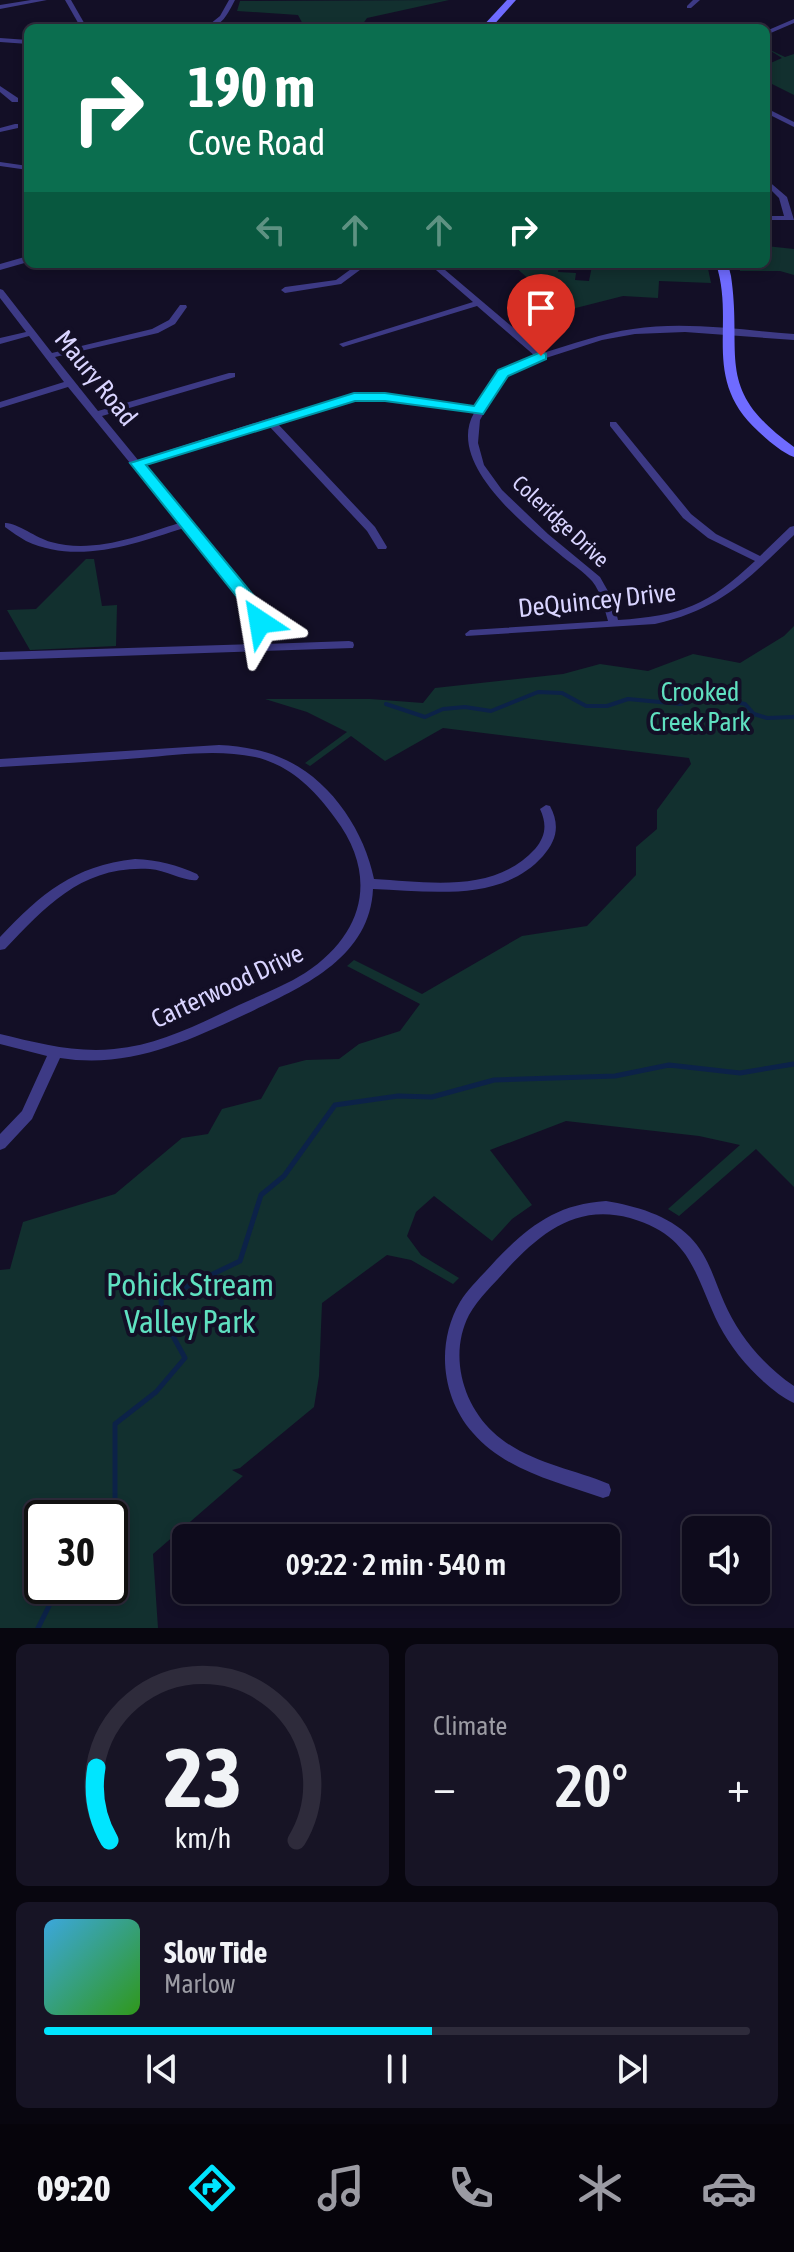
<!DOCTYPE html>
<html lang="en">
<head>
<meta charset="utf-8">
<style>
	:root { --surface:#0e0b1c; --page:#171425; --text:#f1f3f6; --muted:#9b9ba3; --line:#2e2b3b; --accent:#00e5ff }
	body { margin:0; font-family:"Asap Condensed",sans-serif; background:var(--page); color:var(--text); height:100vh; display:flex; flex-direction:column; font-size:30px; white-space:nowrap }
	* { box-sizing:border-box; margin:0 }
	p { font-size:26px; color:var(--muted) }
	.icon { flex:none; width:44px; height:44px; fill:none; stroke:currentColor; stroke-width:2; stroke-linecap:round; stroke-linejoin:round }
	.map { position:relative; height:1628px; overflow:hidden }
	.drawer { display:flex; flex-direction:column; gap:16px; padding:16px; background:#08060f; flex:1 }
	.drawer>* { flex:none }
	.hud { position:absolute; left:24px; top:24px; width:746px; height:244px; border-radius:12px; box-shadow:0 4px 12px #0003,0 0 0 2px var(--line); background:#0b6e4f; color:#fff; overflow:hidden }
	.buttons { position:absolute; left:682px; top:1516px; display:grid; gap:16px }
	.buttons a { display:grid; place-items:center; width:88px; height:88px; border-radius:12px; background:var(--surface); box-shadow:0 4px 12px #0003,0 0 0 2px var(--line); font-size:40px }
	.speed { position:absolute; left:24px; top:1500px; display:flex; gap:16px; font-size:40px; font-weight:700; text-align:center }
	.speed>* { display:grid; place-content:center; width:104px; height:104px; border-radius:50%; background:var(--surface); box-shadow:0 4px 12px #0003,0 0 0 2px var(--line); line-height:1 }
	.speed .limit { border:4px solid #111; border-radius:12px; background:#fff; color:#111 }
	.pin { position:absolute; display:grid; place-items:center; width:68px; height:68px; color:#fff; margin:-82px -34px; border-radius:50% 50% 50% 0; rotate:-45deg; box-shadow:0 0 8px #0007 }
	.pin .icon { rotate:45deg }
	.me { position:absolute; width:88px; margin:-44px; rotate:327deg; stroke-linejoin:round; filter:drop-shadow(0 0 6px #0008) }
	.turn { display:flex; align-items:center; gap:28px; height:168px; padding:0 32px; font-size:36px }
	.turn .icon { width:104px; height:104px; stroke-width:2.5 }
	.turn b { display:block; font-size:56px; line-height:68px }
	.lanes { display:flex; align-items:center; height:76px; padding:0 32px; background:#0003; justify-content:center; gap:40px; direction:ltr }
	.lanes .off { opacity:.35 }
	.big { font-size:60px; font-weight:600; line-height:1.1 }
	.drawer .widget { flex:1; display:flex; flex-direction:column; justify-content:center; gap:12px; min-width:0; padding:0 28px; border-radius:12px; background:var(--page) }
	.drawer .dial { align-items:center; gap:0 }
	.dial svg { height:208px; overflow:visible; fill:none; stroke:var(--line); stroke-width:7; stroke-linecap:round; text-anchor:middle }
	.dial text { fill:var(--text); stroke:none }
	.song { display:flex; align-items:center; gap:24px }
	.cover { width:96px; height:96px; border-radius:12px; background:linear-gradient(135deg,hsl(200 70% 55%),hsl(110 70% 35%)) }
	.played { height:8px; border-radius:4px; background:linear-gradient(90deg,var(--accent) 55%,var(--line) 55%) }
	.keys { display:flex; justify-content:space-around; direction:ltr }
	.heat { display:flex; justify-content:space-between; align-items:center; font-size:44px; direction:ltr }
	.drawer .tiles { flex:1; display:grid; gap:16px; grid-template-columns:1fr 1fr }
	.widget:last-child { grid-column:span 2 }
	.trip { position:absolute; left:172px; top:1524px; width:448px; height:80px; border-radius:12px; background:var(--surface); box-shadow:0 4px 12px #0003,0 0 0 2px var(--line); font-weight:600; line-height:80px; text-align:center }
	.tabs { display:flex; height:128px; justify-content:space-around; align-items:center; background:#06040b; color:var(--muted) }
	.tabs .icon { width:56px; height:56px }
	.tabs .on { color:var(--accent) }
	.tabs b { font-size:36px; color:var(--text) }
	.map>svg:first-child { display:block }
	.green { fill:#12302f; fill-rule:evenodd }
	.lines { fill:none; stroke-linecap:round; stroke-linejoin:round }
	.stream-far1 { stroke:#0c2248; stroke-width:4 }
	.stream { stroke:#0c2248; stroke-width:5 }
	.street { fill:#3d3a85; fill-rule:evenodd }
	.secondary { fill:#6f6bff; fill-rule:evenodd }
	.route { fill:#00e5ff; stroke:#0095a6; stroke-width:2 }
	.labels { text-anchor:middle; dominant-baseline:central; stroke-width:8; stroke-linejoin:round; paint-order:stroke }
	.far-street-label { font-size:22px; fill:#d9d4ff; stroke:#130f26 }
	.street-label { font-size:26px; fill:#d9d4ff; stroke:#130f26 }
	.park-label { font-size:26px; fill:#5fe0c0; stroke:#130f26 }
	.near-park-label { font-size:32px; fill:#5fe0c0; stroke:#130f26 }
</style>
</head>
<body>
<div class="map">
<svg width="794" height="1628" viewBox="0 0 794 1628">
	<rect width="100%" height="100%" fill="#130f26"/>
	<g class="green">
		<path d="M449,0l-82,18 -7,10h-55l-7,-13 -61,-4 3,-10z"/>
		<path d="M766,48l19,9 9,-3v41l-28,-14v-16l16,-7z"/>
		<path d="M766,246l28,3v26l-14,-4h-40l-2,-7h28z"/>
		<path d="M512,264h47l-1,8 18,1 -1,7 14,1 3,-15 -16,-2h131l4,19 -52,-2 -1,17 -35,-2 -59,15z"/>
		<path d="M86,559h8l8,47 15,-1 -1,41 -86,4 -23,-40 29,-1z"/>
		<path d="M794,626v561l-38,-38 -77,67 -11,-7 72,-64 -41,-9 -133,-15 -76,29 42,55 -20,14 -20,22 -58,-45 -18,16 -9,24 14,19 38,23 -6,6 -42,-24 -24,-5 -65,48 -3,73 -5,31 -74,61 -8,2 11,6 -90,78 5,74h-158v-358l10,-1 13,-47 92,-28 67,-56 26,-4 14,-25 39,-10 18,-32 27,-7 33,-1 20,-15 41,-13 20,-27 -73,-38 7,-6 68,34 100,-58 65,-10 49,-51v-28l21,-18v-19l34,-46 -2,-6 -246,-30 -58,33 -34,-25 -41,30 -5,-3 42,-31 -40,-20 -42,-13h105l53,4 12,-15 128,-14 37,-10 48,7 45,-17 47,9 44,-27zM42,1518h68v68h-68z"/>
	</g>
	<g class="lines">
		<g class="stream-far1">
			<path d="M386,704l39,13 18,-8 22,-2 26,4 47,-19 24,1 24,13h21l21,-7 53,5 24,-8 40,8 9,10 13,4 27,-1"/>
			<path d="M664,1066h14"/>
			<path d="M782,1066l12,-2"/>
		</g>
		<g class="stream">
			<path d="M110,1527l5,-7v-96l41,-32 29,-34 -23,-42 -1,-17 79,-38 21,-66 23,-19 51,-71 63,-9 34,1 62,-17 121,-4 54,-11 71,8 54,-9"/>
			<path d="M38,1628l21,-42"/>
		</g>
		<g class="street">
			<path d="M31,0h16l-47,9v-4z"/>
			<path d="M65,0h6l16,28h-6z"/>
			<path d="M229,0h6c-7,13 -13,28 -30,28l15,-12z"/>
			<path d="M693,0h7l-9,8h-4v-2z"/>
			<path d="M794,19v4l-28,12v-4z"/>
			<path d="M0,38l28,2v4l-28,-2z"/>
			<path d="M0,86l18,12v4h-6l-12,-10z"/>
			<path d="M766,108l28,14v5l-28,-14z"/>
			<path d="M15,124h3v4l-18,4v-4z"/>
			<path d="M0,162l28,4v4l-28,-4z"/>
			<path d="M766,179l21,18 7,23h-28v-4h18l-5,-18 -13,-13z"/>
			<path d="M28,256v6l-28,8v-6z"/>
			<path d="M358,264h10l-27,20 -56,9 -4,-3 4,-3 51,-7z"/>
			<path d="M429,264h9l105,89c30,-9 59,-20 90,-24 52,-8 108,1 161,5v6l-109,-8 -50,2 -33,6 -78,25 -22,16 -22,39 -2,23 6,22 18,25 46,44 52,43 13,23 5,20c64,-4 90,-15 137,-59l-47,-23 -25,-20 -73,-92v-4h6l75,92 25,20 44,22 30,-29 4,-1v9c-47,45 -73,74 -139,89l-189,12 -1,-2 5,-4 138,-9c-4,-14 -7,-29 -16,-40 -8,-9 -20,-17 -29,-24 -35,-29 -118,-93 -89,-144l-89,-13h-30l-78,23 98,104 12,20 -1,2h-8l-11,-18 -98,-105 -127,39 116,140 7,17v22l84,-3 4,1 1,3 -1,3 -353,12v-8l255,-8v-22l-6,-14 -65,-80c-50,16 -107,37 -158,13 -7,-4 -14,-9 -21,-14v-4c11,-1 31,15 46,19 42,12 88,-6 128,-19l-111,-136 -68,21v-6l64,-20 -35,-46 -29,8v-6l26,-6 -26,-34v-9l3,1 49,63 100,-24 17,-9 11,-15h6l1,2 -12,17 -17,9 -103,24 43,54 131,-38h6v4l-133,39 36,44 129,-41 87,-25h31l92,14c17,-31 23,-41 58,-52l-58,-50 -131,40 -3,1 -4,-3 134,-42z"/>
			<path d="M219,745c20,1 41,4 60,12 49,19 85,72 95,122 54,3 120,15 161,-30 11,-13 12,-25 5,-40l6,-4 4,1c10,19 7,34 -7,50 -42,47 -113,35 -170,33 -3,70 -73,99 -127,125 -60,28 -118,55 -186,44l-28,61 -27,29 -5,2v-16l22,-23 25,-55 -47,-12v-10c37,9 75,19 114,15 45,-4 85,-25 125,-44 22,-10 45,-19 66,-32 59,-39 74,-97 30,-155 -20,-28 -45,-53 -80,-61 -38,-8 -78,-2 -115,1 -47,4 -93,6 -140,9v-8z"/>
			<path d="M135,859c23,1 42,6 62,15l2,3 -2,3c-12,2 -31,-10 -47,-11 -67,-4 -103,36 -145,80l-5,1v-13c42,-44 73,-71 135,-78z"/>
			<path d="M606,1201c30,5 62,14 84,36 18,18 24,42 34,65 15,34 39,63 70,84v17c-11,-5 -21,-13 -30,-21 -18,-16 -34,-36 -45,-57 -25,-50 -26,-89 -89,-107 -53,-14 -88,14 -122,50 -13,15 -29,29 -39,47 -20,39 -7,88 24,117 32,30 77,36 116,52l2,6 -2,6 -6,2c-45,-16 -97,-27 -130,-65 -32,-36 -37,-90 -13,-131 10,-16 24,-28 36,-42 33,-34 61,-56 110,-59z"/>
		</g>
		<g class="secondary">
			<path d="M507,0h9l-25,28h-10z"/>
			<path d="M716,264h12l3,12c12,82 -18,113 63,171v10c-13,-5 -25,-16 -35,-25 -59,-53 -23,-107 -43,-168z"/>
		</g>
	</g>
	<path class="route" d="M541,352l5,2v5l-38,17 -25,38 -98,-13h-30l-209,64 108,131 14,26 -2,4h-12l-13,-24 -111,-139 224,-70h31l89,13 24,-36z"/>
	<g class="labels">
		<g class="far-street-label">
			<text transform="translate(561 521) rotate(43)">Coleridge Drive</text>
		</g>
		<g class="street-label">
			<text transform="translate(96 378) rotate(51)">Maury Road</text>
			<text transform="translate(597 600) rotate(-6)">DeQuincey Drive</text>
			<text transform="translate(227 986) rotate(-25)">Carterwood Drive</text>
		</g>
		<g class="park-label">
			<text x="700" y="692">Crooked<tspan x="700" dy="30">Creek Park</tspan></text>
		</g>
		<g class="near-park-label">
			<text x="190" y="1284">Pohick Stream<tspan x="190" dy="37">Valley Park</tspan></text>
		</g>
	</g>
</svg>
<div class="buttons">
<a><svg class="icon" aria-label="sound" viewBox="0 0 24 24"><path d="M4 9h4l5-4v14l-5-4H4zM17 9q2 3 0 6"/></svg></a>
</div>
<div class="speed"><div class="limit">30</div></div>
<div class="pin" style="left:541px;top:356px;background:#d93025"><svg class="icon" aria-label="arrive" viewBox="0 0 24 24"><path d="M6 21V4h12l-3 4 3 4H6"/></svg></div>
<svg class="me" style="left:260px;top:622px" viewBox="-20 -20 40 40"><path d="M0-17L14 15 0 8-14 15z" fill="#00e5ff" stroke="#fff" stroke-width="4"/></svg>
<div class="trip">09:22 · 2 min · 540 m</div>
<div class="hud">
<div class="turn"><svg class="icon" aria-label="right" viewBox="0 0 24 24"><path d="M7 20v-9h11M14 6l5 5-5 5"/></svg><div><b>190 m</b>Cove Road</div></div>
<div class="lanes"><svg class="icon off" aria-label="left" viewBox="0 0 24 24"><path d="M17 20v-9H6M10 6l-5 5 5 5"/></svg><svg class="icon off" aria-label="ahead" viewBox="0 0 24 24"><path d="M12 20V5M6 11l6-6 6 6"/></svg><svg class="icon off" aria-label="ahead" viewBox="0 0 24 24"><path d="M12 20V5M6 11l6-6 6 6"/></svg><svg class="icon" aria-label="right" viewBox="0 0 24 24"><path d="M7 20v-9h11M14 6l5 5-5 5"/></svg></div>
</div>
</div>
<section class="drawer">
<div class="tiles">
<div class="widget dial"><svg viewBox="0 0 100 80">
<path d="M14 69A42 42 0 1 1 86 69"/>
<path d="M14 69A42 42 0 0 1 9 41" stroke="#00e5ff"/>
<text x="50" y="56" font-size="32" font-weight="700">23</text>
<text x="50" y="72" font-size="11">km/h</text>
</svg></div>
<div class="widget"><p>Climate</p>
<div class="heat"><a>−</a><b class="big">20°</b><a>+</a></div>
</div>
<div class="widget">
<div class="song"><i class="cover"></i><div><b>Slow Tide</b><p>Marlow</p></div></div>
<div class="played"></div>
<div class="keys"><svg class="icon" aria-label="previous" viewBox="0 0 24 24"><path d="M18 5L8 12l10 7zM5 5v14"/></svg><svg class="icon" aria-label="pause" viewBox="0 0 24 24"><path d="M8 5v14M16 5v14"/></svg><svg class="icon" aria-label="next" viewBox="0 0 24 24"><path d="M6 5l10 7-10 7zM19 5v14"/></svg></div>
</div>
</div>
</section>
<nav class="tabs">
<b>09:20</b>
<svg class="icon on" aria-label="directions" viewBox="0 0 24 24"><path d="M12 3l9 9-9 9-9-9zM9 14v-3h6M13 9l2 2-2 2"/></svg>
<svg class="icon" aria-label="music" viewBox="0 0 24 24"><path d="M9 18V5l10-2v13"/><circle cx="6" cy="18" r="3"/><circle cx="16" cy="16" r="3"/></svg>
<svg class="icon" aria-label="phone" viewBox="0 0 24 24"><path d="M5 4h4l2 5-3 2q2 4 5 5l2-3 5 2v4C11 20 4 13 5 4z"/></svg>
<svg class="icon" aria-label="climate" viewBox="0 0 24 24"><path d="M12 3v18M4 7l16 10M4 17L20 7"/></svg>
<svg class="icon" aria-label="car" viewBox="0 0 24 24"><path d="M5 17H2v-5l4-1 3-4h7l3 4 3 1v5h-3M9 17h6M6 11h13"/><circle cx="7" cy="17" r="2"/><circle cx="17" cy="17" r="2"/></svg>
</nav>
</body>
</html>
